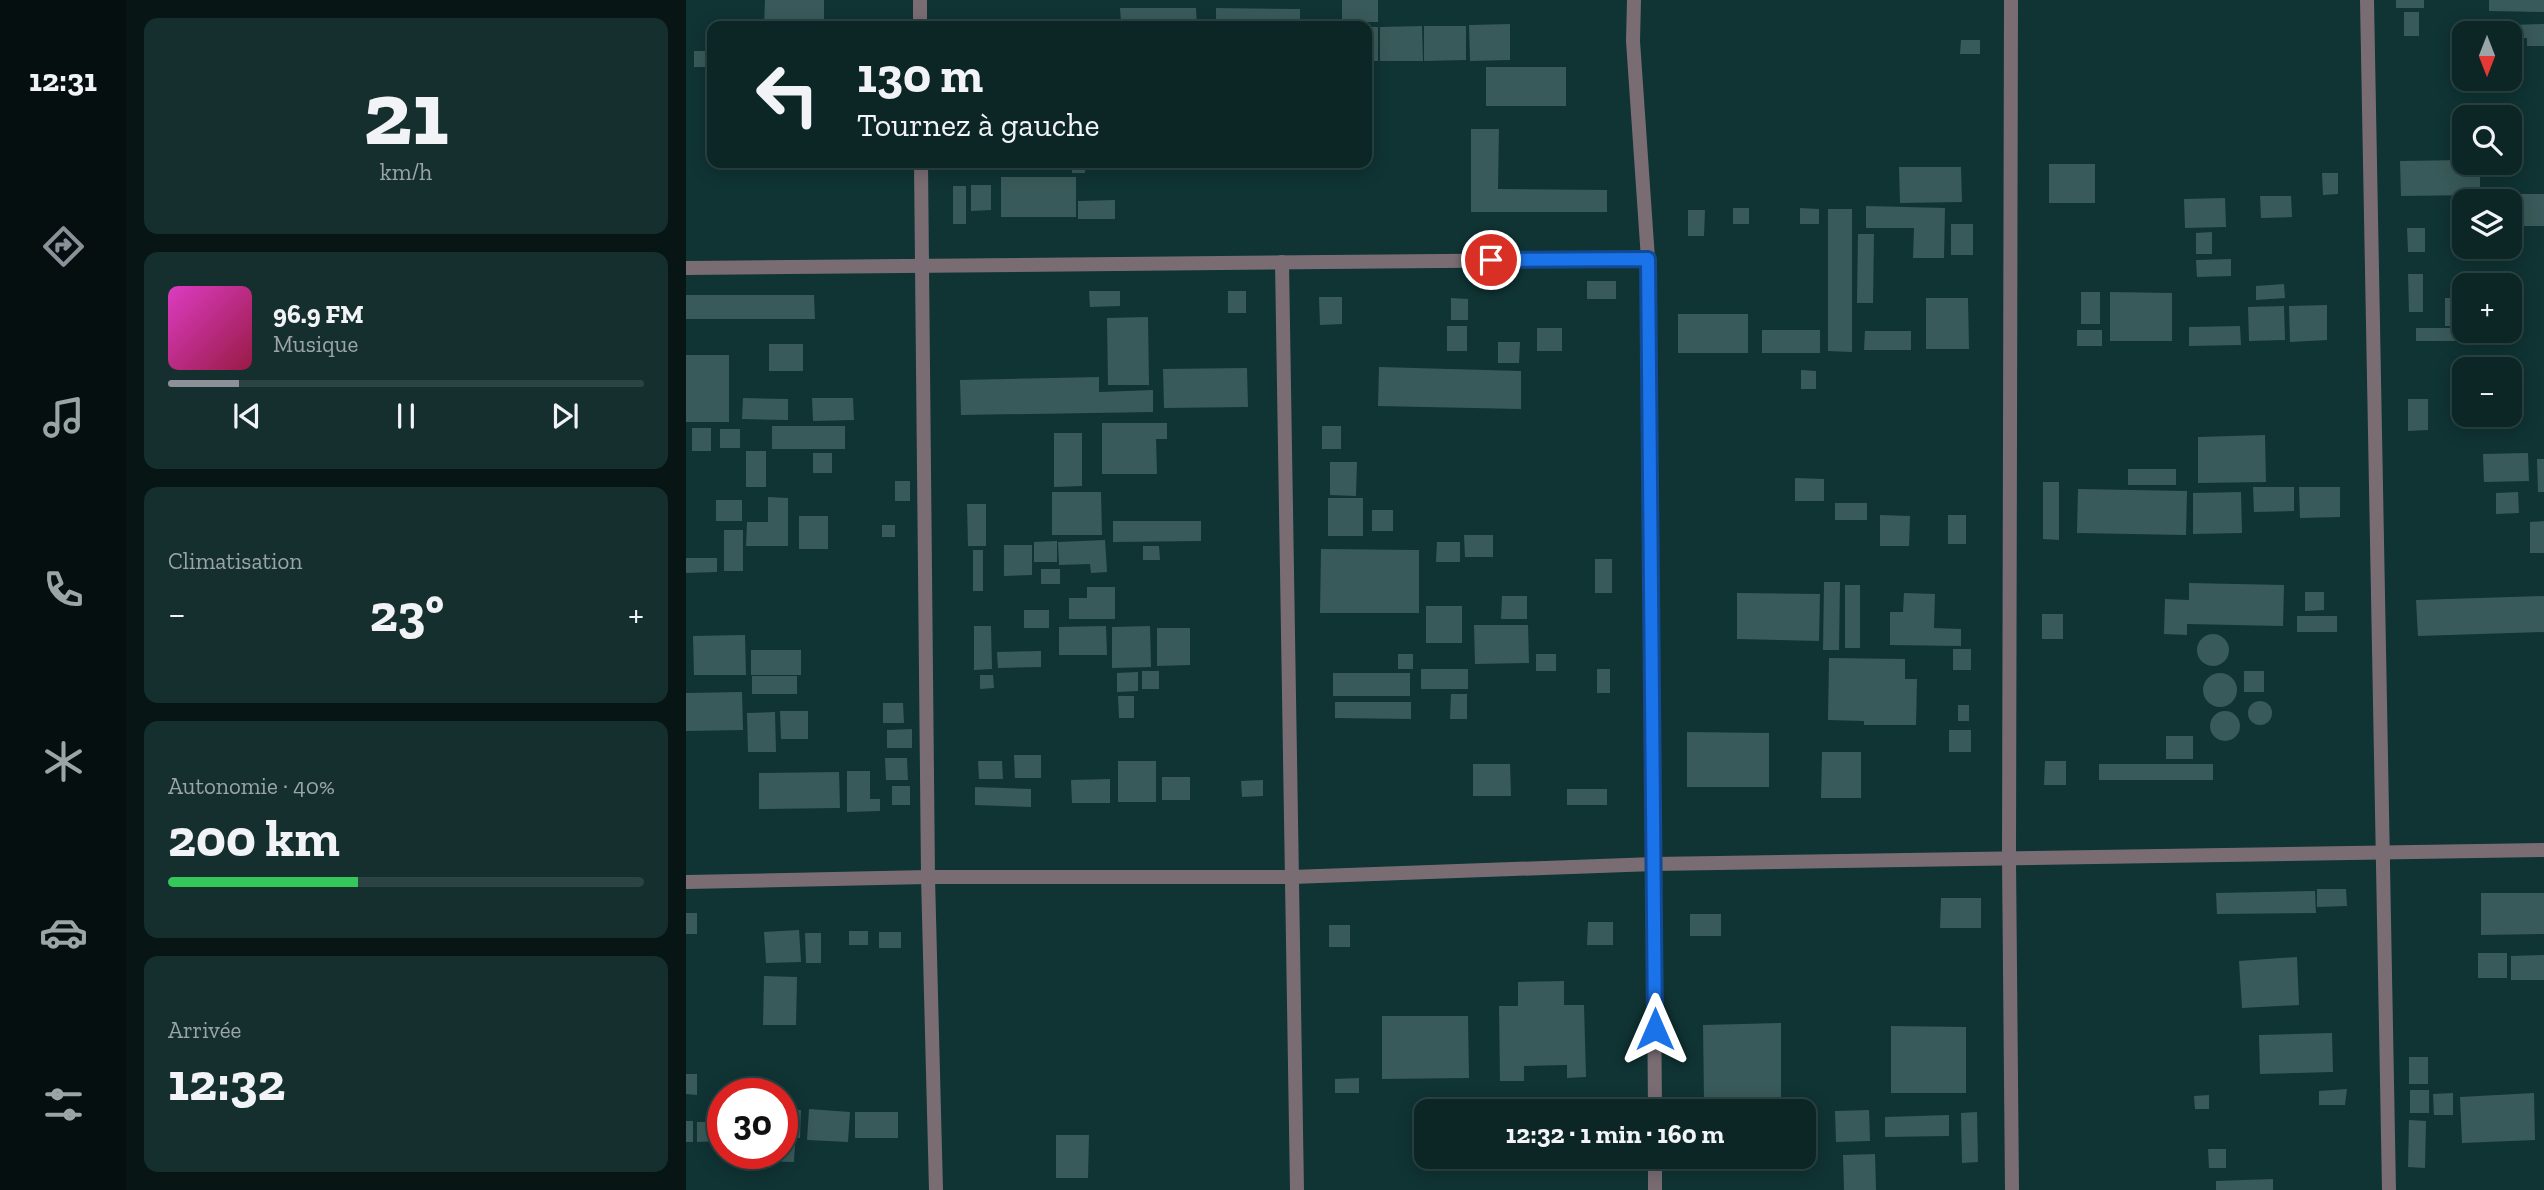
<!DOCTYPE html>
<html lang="fr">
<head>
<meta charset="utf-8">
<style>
	:root { --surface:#0c2626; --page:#152e2e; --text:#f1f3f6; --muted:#9aa5a7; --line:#2c4343; --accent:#8c9099 }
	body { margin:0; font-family:"Zilla Slab",serif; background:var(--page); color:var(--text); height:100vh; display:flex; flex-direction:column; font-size:26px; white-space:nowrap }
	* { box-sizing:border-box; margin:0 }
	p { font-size:23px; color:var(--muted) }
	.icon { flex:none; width:38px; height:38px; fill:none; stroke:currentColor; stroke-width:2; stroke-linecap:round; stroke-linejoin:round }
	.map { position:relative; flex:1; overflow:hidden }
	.sheet { display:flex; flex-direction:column; gap:18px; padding:18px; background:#071515; width:560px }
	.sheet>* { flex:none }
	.hud { position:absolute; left:21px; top:21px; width:665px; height:147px; border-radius:14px; box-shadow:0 4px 18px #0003,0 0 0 2px var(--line); background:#0c2626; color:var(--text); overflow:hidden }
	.needle { width:46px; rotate:180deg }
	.tools { position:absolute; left:1766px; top:21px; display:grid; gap:14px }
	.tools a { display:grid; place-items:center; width:70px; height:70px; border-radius:14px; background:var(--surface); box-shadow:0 4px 18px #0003,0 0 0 2px var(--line); font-size:35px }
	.speed { position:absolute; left:21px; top:1078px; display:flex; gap:14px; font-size:35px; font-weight:700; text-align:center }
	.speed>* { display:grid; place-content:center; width:91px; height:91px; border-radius:50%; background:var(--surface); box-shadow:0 4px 18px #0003,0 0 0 2px var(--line); line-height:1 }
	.speed .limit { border:10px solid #d22; background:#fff; color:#111 }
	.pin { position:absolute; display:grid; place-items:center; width:60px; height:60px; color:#fff; margin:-30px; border:4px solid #fff; border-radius:50%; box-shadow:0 2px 7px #0007 }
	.me { position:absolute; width:77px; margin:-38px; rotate:0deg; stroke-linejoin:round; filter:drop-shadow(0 0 5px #0008) }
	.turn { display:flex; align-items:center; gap:24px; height:147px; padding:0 35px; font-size:32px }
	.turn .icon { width:91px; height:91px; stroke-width:2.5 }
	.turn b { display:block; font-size:49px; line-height:60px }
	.big { font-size:52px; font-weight:700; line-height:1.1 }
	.sheet .card { flex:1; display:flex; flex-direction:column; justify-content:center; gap:10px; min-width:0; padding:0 24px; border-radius:14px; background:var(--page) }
	.sheet .dial { align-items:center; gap:0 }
	.dial b { font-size:91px; line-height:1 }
	.song { display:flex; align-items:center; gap:21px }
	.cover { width:84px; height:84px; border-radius:10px; background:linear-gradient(135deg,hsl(310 70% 55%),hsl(340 70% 35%)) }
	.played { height:7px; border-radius:4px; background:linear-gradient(90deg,var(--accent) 15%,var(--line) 15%) }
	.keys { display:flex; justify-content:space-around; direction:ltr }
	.heat { display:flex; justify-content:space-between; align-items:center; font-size:38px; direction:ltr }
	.charge { height:10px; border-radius:5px; background:linear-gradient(90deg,#34c759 40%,var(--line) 0) }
	.trip { position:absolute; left:728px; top:1099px; width:402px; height:70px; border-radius:14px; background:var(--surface); box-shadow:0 4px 18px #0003,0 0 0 2px var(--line); font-weight:700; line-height:70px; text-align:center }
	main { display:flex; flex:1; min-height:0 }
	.tab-bar { display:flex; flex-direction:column; width:126px; justify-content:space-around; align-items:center; background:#050f0f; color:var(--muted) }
	.tab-bar .icon { width:49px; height:49px }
	.tab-bar .active { color:var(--accent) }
	.tab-bar b { font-size:32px; color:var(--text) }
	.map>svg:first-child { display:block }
	.building { fill:#395a5a }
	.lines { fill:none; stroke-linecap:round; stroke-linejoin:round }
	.minor { stroke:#796d73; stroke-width:14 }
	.route-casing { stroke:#114b97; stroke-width:18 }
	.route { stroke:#1a73e8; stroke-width:12 }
</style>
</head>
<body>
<main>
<nav class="tab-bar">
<b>12:31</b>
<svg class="icon active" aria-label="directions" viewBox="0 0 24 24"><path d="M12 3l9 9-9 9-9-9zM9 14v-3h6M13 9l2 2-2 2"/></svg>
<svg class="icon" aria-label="music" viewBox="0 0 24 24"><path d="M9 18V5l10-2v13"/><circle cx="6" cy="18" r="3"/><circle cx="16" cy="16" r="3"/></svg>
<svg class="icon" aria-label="phone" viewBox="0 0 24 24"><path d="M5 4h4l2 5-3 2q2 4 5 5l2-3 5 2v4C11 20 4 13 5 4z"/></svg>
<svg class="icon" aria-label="climate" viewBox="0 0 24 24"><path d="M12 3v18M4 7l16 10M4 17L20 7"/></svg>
<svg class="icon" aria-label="car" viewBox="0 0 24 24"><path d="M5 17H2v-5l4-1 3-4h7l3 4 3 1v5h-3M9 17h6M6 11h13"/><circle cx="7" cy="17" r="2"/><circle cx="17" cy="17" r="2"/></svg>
<svg class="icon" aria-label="filters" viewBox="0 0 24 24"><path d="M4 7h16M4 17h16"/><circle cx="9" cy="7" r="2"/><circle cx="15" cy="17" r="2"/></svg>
</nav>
<section class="sheet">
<div class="card dial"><b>21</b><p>km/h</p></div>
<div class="card">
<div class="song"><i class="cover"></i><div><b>96.9 FM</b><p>Musique</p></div></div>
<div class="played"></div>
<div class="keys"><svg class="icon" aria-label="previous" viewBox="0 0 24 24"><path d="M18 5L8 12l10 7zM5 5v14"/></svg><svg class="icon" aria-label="pause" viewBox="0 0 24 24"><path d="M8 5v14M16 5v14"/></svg><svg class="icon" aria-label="next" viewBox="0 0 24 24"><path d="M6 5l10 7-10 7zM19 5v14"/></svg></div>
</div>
<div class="card"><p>Climatisation</p>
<div class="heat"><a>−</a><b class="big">23°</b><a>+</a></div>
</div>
<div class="card"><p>Autonomie · 40%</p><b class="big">200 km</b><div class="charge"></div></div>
<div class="card"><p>Arrivée</p><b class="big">12:32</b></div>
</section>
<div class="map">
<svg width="1858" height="1190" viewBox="0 0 1858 1190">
	<rect width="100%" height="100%" fill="#103333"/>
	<g class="building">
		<path d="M79,0h59v26h-60z"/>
		<rect x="656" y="0" width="36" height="22"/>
		<rect x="1710" y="0" width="28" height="8"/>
		<path d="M1803,0h55v12l-55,-1z"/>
		<path d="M434,8h76l1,18h-116v-3l40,-1z"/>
		<path d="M530,8l84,1v17h-84z"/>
		<rect x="1718" y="12" width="15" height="24"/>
		<path d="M824,24v36l-40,1 -1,-36z"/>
		<path d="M1858,24v22h-17v-8h-16v-13z"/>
		<path d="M736,26l1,35h-43v-34z"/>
		<path d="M738,26h42v34l-42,1z"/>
		<rect x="681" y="27" width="11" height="34"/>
		<path d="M1275,40h19v14h-20z"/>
		<rect x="8" y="51" width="18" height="16"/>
		<rect x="800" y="67" width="80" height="39"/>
		<path d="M785,129h28l-1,60 109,1v22h-136z"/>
		<path d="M1778,160v3h16v32l-79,1 -1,-35z"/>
		<rect x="386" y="163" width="13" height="10"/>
		<rect x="1363" y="164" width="46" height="39"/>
		<path d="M1213,167h62l1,35 -62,1z"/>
		<path d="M1636,173h16v21l-15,1z"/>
		<rect x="315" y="177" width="75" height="40"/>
		<path d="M285,185h20v25l-20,1z"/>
		<rect x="267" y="186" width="13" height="38"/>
		<rect x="1835" y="194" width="23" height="32"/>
		<path d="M1574,196h31l1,21 -31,1z"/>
		<path d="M1539,198l1,29 -41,1 -1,-29z"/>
		<path d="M1824,199h4v30l-4,1z"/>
		<path d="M429,200v19h-37v-18z"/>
		<path d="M1180,206l79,2 -1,50h-31l1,-30h-48z"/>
		<rect x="1047" y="208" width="16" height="16"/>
		<path d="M1114,208l19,1v15h-19z"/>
		<path d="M1142,209h24v143l-24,-1z"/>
		<path d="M1002,210h17l-1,26h-16z"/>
		<rect x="1265" y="224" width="22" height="31"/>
		<path d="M1721,228h18v24h-17z"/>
		<path d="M1526,232v22h-16v-21z"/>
		<path d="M1172,234h16l-1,69h-16z"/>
		<path d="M1545,259v17l-34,1 -1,-17z"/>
		<path d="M1722,274h15v38h-14z"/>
		<rect x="901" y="281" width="29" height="18"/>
		<path d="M1598,284l1,14 -29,2v-14z"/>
		<path d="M403,291h31v15l-30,1z"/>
		<rect x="542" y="291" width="18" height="22"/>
		<rect x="1395" y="292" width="19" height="32"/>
		<path d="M1424,292l62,1v48h-62z"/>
		<path d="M0,295h128l1,24h-129z"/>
		<path d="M633,297h23v27l-22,1z"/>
		<path d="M765,298l17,1v21h-17z"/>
		<path d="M1240,298h42l1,51h-43z"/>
		<rect x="1759" y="298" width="19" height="28"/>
		<path d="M1641,305v35l-37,2 -1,-36z"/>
		<path d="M1598,306l1,34 -36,1 -1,-34z"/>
		<rect x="992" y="314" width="70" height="39"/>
		<path d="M462,317l1,68h-41l-1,-67z"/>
		<rect x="761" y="326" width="20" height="25"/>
		<path d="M1554,326l1,19 -52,1v-19z"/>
		<rect x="851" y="328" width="25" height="23"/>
		<path d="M1730,328h48v3h9v10h-57z"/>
		<rect x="1076" y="330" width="58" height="23"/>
		<rect x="1391" y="330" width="25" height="16"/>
		<path d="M1179,331h46v19h-47z"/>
		<path d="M812,342h22l-1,21h-21z"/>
		<rect x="83" y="344" width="34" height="27"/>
		<rect x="0" y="355" width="43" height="67"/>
		<path d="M693,367l142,4v38l-143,-3z"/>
		<path d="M561,368l1,39 -84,1 -1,-39z"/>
		<path d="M1115,370l15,1v18h-15z"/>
		<path d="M413,377v15l54,-2v22l-192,3 -1,-35z"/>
		<path d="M57,398l45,1v21l-46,-1z"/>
		<path d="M126,398h41l1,22 -41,1z"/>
		<path d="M1722,399h20v31l-20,1z"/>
		<path d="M416,423h65v16h-11l1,35h-55z"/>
		<rect x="86" y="426" width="73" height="23"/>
		<rect x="636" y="426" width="19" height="23"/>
		<rect x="6" y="428" width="19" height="23"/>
		<rect x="34" y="429" width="20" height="19"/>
		<path d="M368,433h28v53l-28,1z"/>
		<path d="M1579,435l1,47 -68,1v-46z"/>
		<rect x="60" y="451" width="20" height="36"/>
		<rect x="127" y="453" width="19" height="20"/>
		<path d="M1842,453l1,28 -45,1 -1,-28z"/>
		<path d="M1851,459h7v33h-6z"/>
		<path d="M644,462h27l-1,34 -26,-1z"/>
		<rect x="1442" y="469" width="48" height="16"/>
		<path d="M1109,478l29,1v22h-29z"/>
		<rect x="209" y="481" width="15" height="20"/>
		<path d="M1357,482h16v58l-16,-1z"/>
		<path d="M1567,487h41v24l-40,1z"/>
		<path d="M1613,487h41v30l-40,1z"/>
		<path d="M1392,489l109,2 -1,44 -109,-2z"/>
		<path d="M366,492h49l1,43h-50z"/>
		<path d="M1555,492l1,41 -49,1v-41z"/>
		<path d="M1832,492l1,21 -23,1v-21z"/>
		<path d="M82,497l20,1v48h-42l1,-24h21z"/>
		<rect x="642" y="498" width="35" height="38"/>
		<rect x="30" y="500" width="26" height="21"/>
		<rect x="1149" y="503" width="32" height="17"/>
		<path d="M281,504h19v42h-18z"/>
		<rect x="686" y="510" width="21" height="21"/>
		<path d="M1194,515l30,1 -1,30h-29z"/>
		<rect x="1262" y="515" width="18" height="29"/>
		<rect x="113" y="516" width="29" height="33"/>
		<path d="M427,521h88v20l-88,1z"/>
		<path d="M1858,521v32h-14v-31z"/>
		<rect x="196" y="525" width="13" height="12"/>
		<rect x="38" y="530" width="19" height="41"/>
		<path d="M778,535h29v22h-28z"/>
		<path d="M419,540l2,32 -16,1 -1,-9 -31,1 -1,-23z"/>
		<path d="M371,541v21h-23v-20z"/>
		<path d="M751,542h23v20h-24z"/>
		<path d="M318,545h28v30l-28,1z"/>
		<path d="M457,546h16l1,14h-17z"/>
		<path d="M635,549l98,1v63h-99z"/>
		<rect x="287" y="550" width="10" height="41"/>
		<path d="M0,558h31v14l-31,1z"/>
		<rect x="909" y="559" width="17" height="34"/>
		<rect x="355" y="569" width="19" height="15"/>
		<path d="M1138,582h16l-1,68h-16z"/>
		<path d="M1503,583l95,2 -1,41 -96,-2v11l-23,-1 1,-35 24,1z"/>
		<rect x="1159" y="585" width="15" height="63"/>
		<path d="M401,587h28v32h-46v-21h18z"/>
		<path d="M1619,592h19v18l-19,1z"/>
		<path d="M1051,593l83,1 -1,47 -82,-2z"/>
		<path d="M1218,593l31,1 -1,34 27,1v17l-71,-1v-33h13z"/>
		<path d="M816,596h25v23h-26z"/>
		<path d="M1858,596v36l-126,4 -2,-36z"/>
		<rect x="740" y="606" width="36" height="37"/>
		<rect x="338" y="610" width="25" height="18"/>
		<rect x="1356" y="614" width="21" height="25"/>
		<rect x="1611" y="616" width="40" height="16"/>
		<path d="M788,625h54l1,38 -54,1z"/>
		<path d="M288,626h17l1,43 -18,1z"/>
		<path d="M420,626l1,29h-48v-28z"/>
		<path d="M464,626l1,41 -39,1v-41z"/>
		<path d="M471,628h33v37l-33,1z"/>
		<circle cx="1527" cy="650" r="16"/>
		<path d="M59,635l1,40h-52l-1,-39z"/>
		<rect x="1267" y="649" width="18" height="21"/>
		<rect x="65" y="650" width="50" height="25"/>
		<path d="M355,651v16l-43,1 -1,-16z"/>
		<rect x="712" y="654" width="15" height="15"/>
		<rect x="850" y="654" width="20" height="17"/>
		<path d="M1143,658l76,1v20h12l-1,46h-52v-4l-36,-1z"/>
		<rect x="735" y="669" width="47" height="20"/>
		<rect x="911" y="669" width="13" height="24"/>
		<rect x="456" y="671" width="17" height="18"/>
		<rect x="1558" y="671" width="20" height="21"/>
		<path d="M452,672v19l-21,1v-19z"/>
		<circle cx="1534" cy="690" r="17"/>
		<rect x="647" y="673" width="77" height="23"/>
		<path d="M294,675h13l1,13 -14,1z"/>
		<rect x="66" y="676" width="45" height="18"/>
		<path d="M56,692l1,38 -57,1v-38z"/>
		<path d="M765,694h16v25h-17z"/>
		<path d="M432,696h16v22h-15z"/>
		<circle cx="1574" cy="713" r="12"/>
		<path d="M649,702h76v17l-76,-1z"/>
		<path d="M197,703h20l1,20h-21z"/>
		<rect x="1272" y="705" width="11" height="16"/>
		<path d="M94,711h28v28h-27z"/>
		<circle cx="1539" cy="726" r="15"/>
		<path d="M89,712l1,40h-28l-1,-39z"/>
		<path d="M226,729v19h-25v-18z"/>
		<rect x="1263" y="730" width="22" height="22"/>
		<path d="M1001,732l82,1v54h-82z"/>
		<rect x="1480" y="736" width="27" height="23"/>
		<path d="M1136,752h39v46h-40z"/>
		<path d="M328,755h27v23h-26z"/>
		<path d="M199,758h22l1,22h-22z"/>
		<path d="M292,761h24l1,18h-24z"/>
		<rect x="432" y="761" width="38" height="41"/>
		<path d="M1359,761h21v24h-22z"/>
		<path d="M787,764h37l1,32h-38z"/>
		<rect x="1413" y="764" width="114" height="16"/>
		<path d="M161,771h23v28h10v12l-33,1z"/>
		<path d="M153,772l1,36 -81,1v-36z"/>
		<rect x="476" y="777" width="28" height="23"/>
		<path d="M424,779v24h-38l-1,-23z"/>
		<path d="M577,780v16l-21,1 -1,-16z"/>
		<rect x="206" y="786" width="18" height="19"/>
		<path d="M289,787l56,2v18l-56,-2z"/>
		<rect x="881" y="789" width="40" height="16"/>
		<path d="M1631,889h29l1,17 -30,1z"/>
		<path d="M1629,891l1,22 -99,1 -1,-21z"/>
		<path d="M1795,893h63v41l-63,1z"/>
		<path d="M1255,898h40v30h-41z"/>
		<rect x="0" y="913" width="11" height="21"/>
		<rect x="1004" y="914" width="31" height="22"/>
		<path d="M902,922h25v23h-26z"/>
		<rect x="643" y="925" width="21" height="22"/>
		<path d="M113,930l2,32 -35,1 -2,-31z"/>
		<rect x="163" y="931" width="19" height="14"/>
		<rect x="193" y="932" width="22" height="16"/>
		<path d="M119,933h16v30h-15z"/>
		<rect x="1792" y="953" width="29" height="25"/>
		<path d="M1858,955v25h-33v-24z"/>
		<path d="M1611,957l2,48 -57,3 -3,-47z"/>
		<path d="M78,976l33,1 -1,48h-33z"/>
		<path d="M878,981v24h20l2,72 -19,1v-13l-43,1v15h-24l-1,-75h19v-24z"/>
		<path d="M696,1016h86l1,62 -87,1z"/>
		<path d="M1095,1023v76l-77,1 -1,-75z"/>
		<path d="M1205,1026l75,1v66h-75z"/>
		<path d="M1646,1033l1,39 -73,2 -1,-39z"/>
		<rect x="1723" y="1057" width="19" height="27"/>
		<path d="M0,1074h11v21l-11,-1z"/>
		<path d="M673,1078v15h-24v-14z"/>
		<path d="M1661,1089l-2,16h-26v-14z"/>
		<rect x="1724" y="1090" width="19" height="23"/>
		<path d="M1767,1093v22h-19l-1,-21z"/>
		<path d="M1848,1093l1,47 -73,3 -2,-46z"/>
		<path d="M1523,1095v14h-14l-1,-13z"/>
		<path d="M123,1109l41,3 -2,30 -41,-2z"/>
		<path d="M96,1110h19l-1,28h-18z"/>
		<path d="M1183,1110l1,31 -34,1 -1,-31z"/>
		<rect x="169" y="1112" width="43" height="26"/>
		<path d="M1291,1112l1,50 -16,1 -1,-50z"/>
		<path d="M1263,1115v21l-64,1v-20z"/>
		<path d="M1723,1120l17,1 -1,47 -17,-1z"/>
		<rect x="0" y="1121" width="7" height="21"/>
		<path d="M11,1122h26v19l-26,1z"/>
		<path d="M370,1135h33l-1,43h-32z"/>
		<path d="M96,1145h13l-1,17 -42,-1v-8h30z"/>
		<path d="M1522,1149h18v19h-17z"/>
		<path d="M1189,1154l1,36h-32l-1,-35z"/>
		<path d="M1587,1179v11h-57v-9z"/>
	</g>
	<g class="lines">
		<g class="minor">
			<path d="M234,0v26"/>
			<path d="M948,0l-1,41 15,218 7,852"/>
			<path d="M1325,0l-2,859 3,331"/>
			<path d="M1681,0l22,1190"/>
			<path d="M235,163l7,714 8,313"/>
			<path d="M596,262l15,928"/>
			<path d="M0,268l962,-9"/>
			<path d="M0,882l242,-5h364l362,-13 890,-14"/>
			<path d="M969,1157v33"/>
		</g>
	</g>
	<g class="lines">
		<defs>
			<path id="route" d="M805,260l157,-1 7,770"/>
		</defs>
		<use href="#route" class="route-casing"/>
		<use href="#route" class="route"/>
	</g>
</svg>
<div class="tools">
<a><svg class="needle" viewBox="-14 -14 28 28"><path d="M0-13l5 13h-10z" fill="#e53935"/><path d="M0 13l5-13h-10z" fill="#9aa5a7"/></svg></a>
<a><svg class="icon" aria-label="search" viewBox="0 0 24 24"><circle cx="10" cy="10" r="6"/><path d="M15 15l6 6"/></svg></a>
<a><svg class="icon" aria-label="layers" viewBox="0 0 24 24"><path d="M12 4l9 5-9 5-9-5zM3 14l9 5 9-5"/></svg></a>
<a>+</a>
<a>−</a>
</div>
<div class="speed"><div class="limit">30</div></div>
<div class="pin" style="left:805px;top:260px;background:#d93025"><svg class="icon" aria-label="arrive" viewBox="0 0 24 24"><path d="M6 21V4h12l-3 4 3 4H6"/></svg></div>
<svg class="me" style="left:969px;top:1029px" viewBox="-20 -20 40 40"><path d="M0-17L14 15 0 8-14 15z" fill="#1a73e8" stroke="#fff" stroke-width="4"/></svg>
<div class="trip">12:32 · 1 min · 160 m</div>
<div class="hud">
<div class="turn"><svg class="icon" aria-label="left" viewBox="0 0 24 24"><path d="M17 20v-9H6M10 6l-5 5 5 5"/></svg><div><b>130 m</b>Tournez à gauche</div></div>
</div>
</div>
</main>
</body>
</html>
